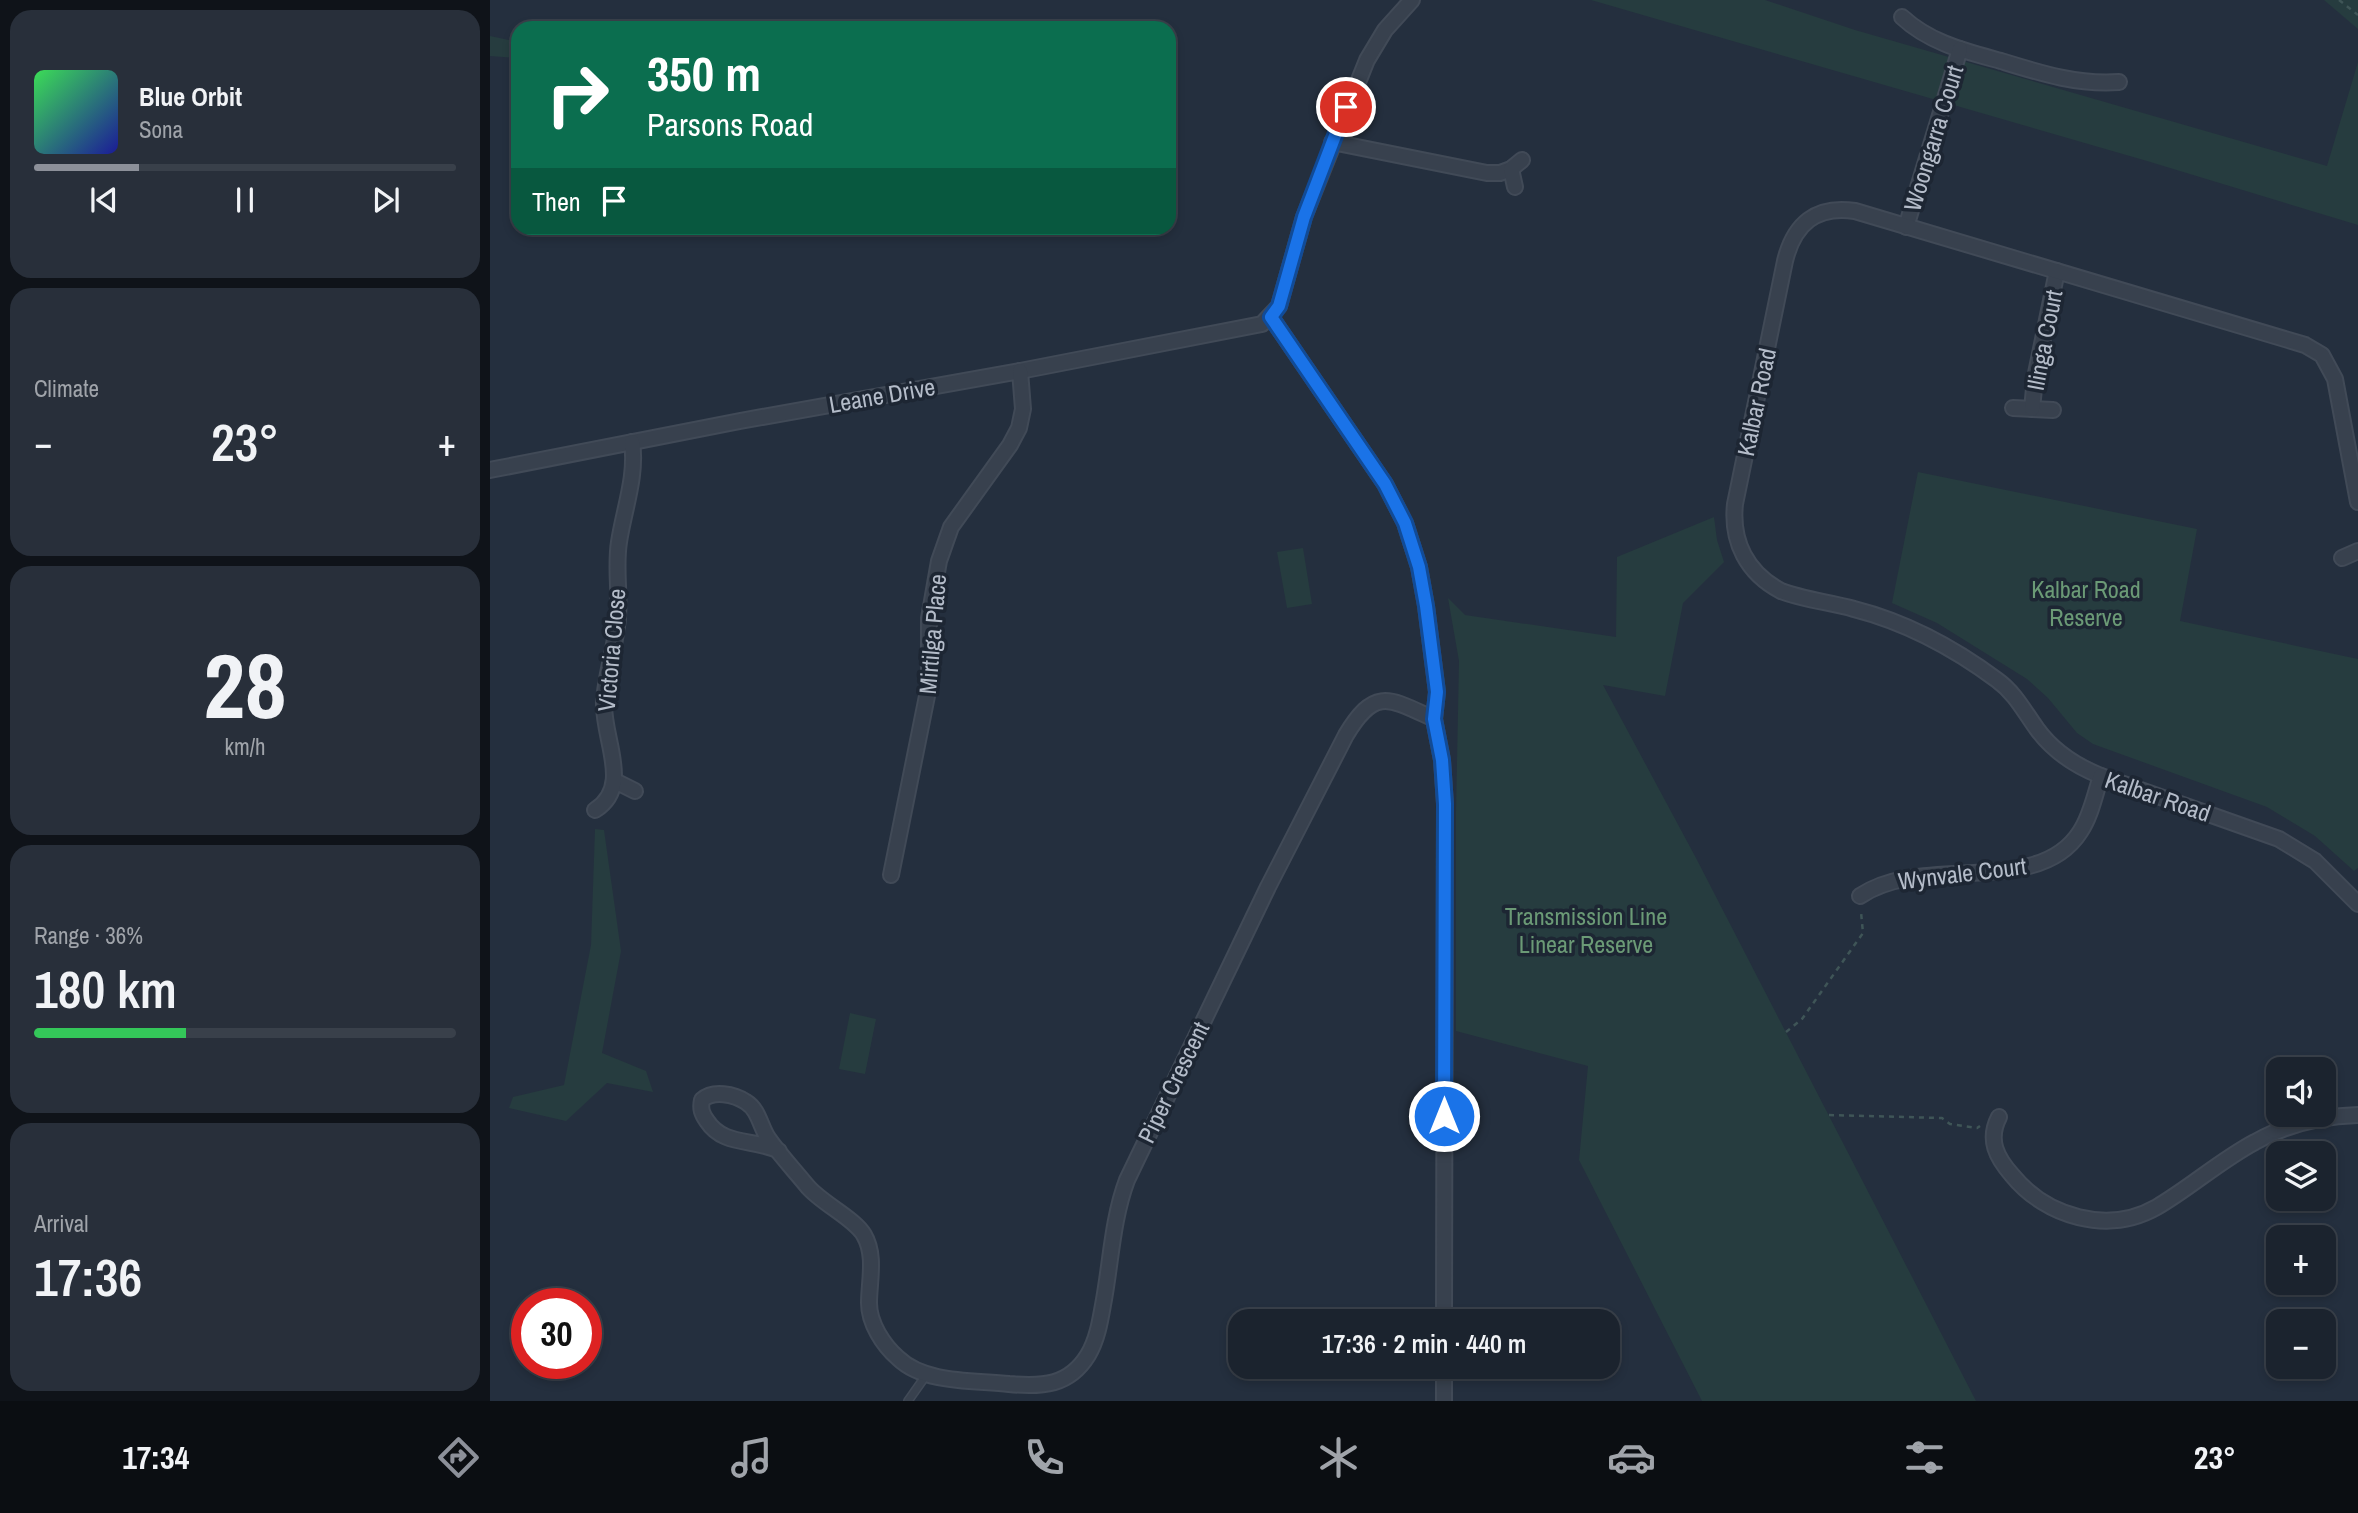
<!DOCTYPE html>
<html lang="en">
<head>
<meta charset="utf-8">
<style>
	:root { --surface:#1b232e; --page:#282f3a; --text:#f1f3f6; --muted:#a0a4aa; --line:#39404a; --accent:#8c9099 }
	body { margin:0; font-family:"Archivo Narrow",sans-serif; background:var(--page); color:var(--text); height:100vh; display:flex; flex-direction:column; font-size:26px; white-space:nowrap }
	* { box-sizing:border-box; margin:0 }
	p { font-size:23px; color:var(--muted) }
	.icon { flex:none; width:38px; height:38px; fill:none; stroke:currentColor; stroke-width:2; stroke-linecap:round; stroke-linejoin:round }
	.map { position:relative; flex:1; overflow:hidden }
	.panel { display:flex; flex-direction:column; gap:10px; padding:10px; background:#0f1319; width:490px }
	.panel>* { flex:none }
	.guide { position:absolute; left:21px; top:21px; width:665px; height:214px; border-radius:21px; box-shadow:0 4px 10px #0003,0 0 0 2px var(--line); background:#0b6e4f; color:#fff; overflow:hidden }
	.tools { position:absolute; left:1776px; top:1057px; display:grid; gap:14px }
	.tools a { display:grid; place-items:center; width:70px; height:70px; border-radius:14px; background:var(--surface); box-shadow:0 4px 10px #0003,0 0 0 2px var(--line); font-size:35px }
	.speed { position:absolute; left:21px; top:1288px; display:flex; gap:14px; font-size:35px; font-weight:700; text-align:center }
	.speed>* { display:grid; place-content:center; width:91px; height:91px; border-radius:50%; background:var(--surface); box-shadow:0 4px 10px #0003,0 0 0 2px var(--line); line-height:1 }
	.speed .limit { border:10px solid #d22; background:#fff; color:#111 }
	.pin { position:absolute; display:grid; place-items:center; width:60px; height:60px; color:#fff; margin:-30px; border:4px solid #fff; border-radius:50%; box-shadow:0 2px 7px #0007 }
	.me { position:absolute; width:77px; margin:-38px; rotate:0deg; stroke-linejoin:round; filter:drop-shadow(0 0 5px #0008) }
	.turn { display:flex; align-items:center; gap:24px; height:147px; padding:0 21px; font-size:32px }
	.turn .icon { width:91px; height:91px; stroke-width:2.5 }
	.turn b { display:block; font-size:49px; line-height:60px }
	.then { display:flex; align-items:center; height:66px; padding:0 21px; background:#0003; gap:14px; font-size:26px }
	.big { font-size:52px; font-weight:600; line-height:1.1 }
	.panel .tile { flex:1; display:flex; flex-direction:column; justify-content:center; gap:10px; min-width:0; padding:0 24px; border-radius:21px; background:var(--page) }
	.panel .dial { align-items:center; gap:0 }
	.dial b { font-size:91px; line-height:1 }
	.song { display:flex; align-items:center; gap:21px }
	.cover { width:84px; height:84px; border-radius:10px; background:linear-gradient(135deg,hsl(130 70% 55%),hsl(240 70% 35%)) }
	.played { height:7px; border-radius:4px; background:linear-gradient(90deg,var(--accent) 25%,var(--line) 25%) }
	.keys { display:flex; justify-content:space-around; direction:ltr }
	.heat { display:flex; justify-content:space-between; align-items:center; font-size:38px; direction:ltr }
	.charge { height:10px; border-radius:5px; background:linear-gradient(90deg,#34c759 36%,var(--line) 0) }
	.trip { position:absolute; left:738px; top:1309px; width:392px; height:70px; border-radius:21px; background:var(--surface); box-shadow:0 4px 10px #0003,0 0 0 2px var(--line); font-weight:600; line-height:70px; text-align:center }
	.menu { display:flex; height:112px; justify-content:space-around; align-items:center; background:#0b0e12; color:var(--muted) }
	.menu .icon { width:49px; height:49px }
	.menu .current { color:var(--accent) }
	.menu b { font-size:32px; color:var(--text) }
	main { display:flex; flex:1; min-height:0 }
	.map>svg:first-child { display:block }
	.green { fill:#263c3f }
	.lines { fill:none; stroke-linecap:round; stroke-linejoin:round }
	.service-casing { stroke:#414a57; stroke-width:10 }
	.minor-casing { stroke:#414a57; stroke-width:18 }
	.path { stroke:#3f5557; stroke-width:2.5; stroke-dasharray:5 5; stroke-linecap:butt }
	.service { stroke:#38414e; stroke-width:7 }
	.minor { stroke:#38414e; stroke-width:14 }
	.route-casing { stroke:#114b97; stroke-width:18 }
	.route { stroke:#1a73e8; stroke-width:12 }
	.labels { text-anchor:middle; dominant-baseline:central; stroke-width:7; stroke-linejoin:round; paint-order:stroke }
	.street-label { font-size:24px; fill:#b4bcc9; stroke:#1d2633 }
	.park-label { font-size:24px; fill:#6b9a76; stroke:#1d2633 }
</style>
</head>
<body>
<main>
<section class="panel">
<div class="tile">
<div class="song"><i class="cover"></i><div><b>Blue Orbit</b><p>Sona</p></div></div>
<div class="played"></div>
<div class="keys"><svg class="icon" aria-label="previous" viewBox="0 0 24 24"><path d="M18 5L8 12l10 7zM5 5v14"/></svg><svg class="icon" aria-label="pause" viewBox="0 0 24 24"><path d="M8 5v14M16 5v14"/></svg><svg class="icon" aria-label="next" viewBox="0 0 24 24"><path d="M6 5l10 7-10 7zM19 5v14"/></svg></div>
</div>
<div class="tile"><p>Climate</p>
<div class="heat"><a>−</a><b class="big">23°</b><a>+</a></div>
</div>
<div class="tile dial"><b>28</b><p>km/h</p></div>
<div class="tile"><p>Range · 36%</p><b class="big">180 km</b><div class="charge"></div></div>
<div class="tile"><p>Arrival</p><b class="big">17:36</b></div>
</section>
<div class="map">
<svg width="1868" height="1401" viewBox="0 0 1868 1401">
	<rect width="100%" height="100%" fill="#242f3e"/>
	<g class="green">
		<path d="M1101,0h174l90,30 472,136 31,-104v163l-211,-64z"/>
		<path d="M1834,0h34v29z"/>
		<path d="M0,36l28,6v16l-28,-2z"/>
		<path d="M1428,472l279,57 -17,92 178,38v209l-4,3 -39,-35 -48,-29 -174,-63 -16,-11 -29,-35 -21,-19 -90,-56 -45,-20z"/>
		<path d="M1224,517l3,23 7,22 -41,41 -18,93 -62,-11 93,173 280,543h-274l-123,-241 9,-94 -132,-35v-219l3,-151 -11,-63 17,17 151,22 1,-80z"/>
		<path d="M813,548l9,56 -25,4 -10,-56z"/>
		<path d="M105,829l9,1 17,121 -19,102 44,18 7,21 -46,-9 -41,38 -57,-13 4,-11 51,-12 27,-140z"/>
		<path d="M360,1013l26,6 -11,55 -26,-5z"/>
	</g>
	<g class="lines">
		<defs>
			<path id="service" d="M418,1401l19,-27"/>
			<g id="minor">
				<path d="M1412,17c28,26 63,34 99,44 39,12 76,24 118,21"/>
				<path d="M842,142l155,31h13l11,-4"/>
				<path d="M1025,187l-4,-18 11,-9"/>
				<path d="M1416,227l54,-178"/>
				<path d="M781,317l114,167 20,39 14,44 7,39 11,86 -3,27 8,41 3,44 -1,517"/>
				<path d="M1523,408l40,2"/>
				<path d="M1542,409l3,-31 22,-107"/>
				<path d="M0,470l250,-49 280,-50 242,-47 17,-18 25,-89 63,-157 18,-30 27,-30"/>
				<path d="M1868,502l-23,-123 -13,-24 -17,-10 -450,-134c-39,-6 -61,13 -70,50l-50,243c-4,38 12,69 46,87 23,9 49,11 73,18 51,13 100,39 143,71 18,13 27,31 40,49 16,22 39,37 64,47l178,63 36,22 43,43"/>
				<path d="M1852,558l16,-7"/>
				<path d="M125,781l20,10"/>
				<path d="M105,810c38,-24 7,-71 9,-109 2,-28 12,-56 14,-84 2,-25 -3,-50 1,-75 5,-33 18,-66 13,-100"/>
				<path d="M401,875l38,-189v-68l10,-57 12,-34 59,-82 9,-17 4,-19 -3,-38"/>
				<path d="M1370,896c63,-43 178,2 220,-64 11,-16 15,-38 21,-56"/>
				<path d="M1509,1117c-12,23 -2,41 13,58 34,42 96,60 145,32 34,-20 64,-47 98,-65 32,-18 67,-26 103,-27"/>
				<path d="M289,1151c-25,-13 -55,-4 -72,-30 -5,-7 -7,-12 -5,-21 11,-10 32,-6 44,2 13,8 14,24 22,36 12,17 27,33 40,49 15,17 47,32 56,48 12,20 5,47 5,68 0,20 14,42 29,55 27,26 76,22 111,26 33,3 60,2 79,-29 9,-15 12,-33 15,-50 8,-42 9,-85 24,-125l141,-293 78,-152c29,-48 43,-37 88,-16"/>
				<path d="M954,1401v-34"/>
			</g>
		</defs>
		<use href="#service" class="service-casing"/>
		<use href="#minor" class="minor-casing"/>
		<g class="path">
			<path d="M1849,0l19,15"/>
			<path d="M1296,1032l16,-13 61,-86 -2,-21"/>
			<path d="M1339,1115l113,3 8,6 27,4 3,-2"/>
		</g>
		<use href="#service" class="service"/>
		<use href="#minor" class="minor"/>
	</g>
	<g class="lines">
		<defs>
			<path id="route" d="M856,107l-42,110 -25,89 -8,11 114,167 20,39 14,44 7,39 11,86 -3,27 8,41 3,44 -1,312"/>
		</defs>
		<use href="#route" class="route-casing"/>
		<use href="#route" class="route"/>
	</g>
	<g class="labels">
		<g class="street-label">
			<text transform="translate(1443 138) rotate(-73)">Woongarra Court</text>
			<text transform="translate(1554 340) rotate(-79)">Ilinga Court</text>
			<text transform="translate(392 395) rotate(-10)">Leane Drive</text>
			<text transform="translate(1266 402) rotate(-78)">Kalbar Road</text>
			<text transform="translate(442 634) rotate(-85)">Mirtilga Place</text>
			<text transform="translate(121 650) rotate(-85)">Victoria Close</text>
			<text transform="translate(1668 796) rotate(19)">Kalbar Road</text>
			<text transform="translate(1472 873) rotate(-7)">Wynvale Court</text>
			<text transform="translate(683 1082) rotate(-64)">Piper Crescent</text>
		</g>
		<g class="park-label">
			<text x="1596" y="589">Kalbar Road<tspan x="1596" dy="28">Reserve</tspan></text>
			<text x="1096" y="916">Transmission Line<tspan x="1096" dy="28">Linear Reserve</tspan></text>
		</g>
	</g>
</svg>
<div class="tools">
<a><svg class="icon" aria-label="sound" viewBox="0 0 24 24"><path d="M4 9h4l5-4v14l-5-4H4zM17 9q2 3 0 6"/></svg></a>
<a><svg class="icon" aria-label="layers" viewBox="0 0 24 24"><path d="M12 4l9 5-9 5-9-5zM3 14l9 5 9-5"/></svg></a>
<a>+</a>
<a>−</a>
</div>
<div class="speed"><div class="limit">30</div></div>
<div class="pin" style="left:856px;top:107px;background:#d93025"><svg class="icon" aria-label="arrive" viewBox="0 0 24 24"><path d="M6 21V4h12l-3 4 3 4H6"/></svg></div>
<svg class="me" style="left:954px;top:1116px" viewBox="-20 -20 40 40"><circle r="17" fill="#1a73e8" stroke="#fff" stroke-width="3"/><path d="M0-11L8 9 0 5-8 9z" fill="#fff"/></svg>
<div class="trip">17:36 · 2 min · 440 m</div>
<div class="guide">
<div class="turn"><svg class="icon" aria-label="right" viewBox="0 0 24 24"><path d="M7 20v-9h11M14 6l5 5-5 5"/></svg><div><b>350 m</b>Parsons Road</div></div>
<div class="then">Then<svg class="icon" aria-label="arrive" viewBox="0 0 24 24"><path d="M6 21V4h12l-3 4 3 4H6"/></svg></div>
</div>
</div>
</main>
<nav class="menu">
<b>17:34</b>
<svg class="icon current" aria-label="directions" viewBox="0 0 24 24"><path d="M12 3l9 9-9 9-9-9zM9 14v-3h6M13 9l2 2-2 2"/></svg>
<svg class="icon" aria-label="music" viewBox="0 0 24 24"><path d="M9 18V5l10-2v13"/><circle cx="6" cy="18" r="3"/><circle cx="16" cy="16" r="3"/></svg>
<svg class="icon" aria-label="phone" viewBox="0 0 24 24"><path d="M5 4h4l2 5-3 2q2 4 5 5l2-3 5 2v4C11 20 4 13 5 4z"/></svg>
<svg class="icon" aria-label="climate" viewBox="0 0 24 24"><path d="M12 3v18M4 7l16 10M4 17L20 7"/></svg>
<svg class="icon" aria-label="car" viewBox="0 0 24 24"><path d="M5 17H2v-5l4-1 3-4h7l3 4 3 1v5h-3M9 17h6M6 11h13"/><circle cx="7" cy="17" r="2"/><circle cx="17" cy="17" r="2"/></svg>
<svg class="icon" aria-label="filters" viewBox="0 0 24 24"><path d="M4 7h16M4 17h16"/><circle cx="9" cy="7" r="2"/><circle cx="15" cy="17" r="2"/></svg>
<b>23°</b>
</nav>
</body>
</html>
